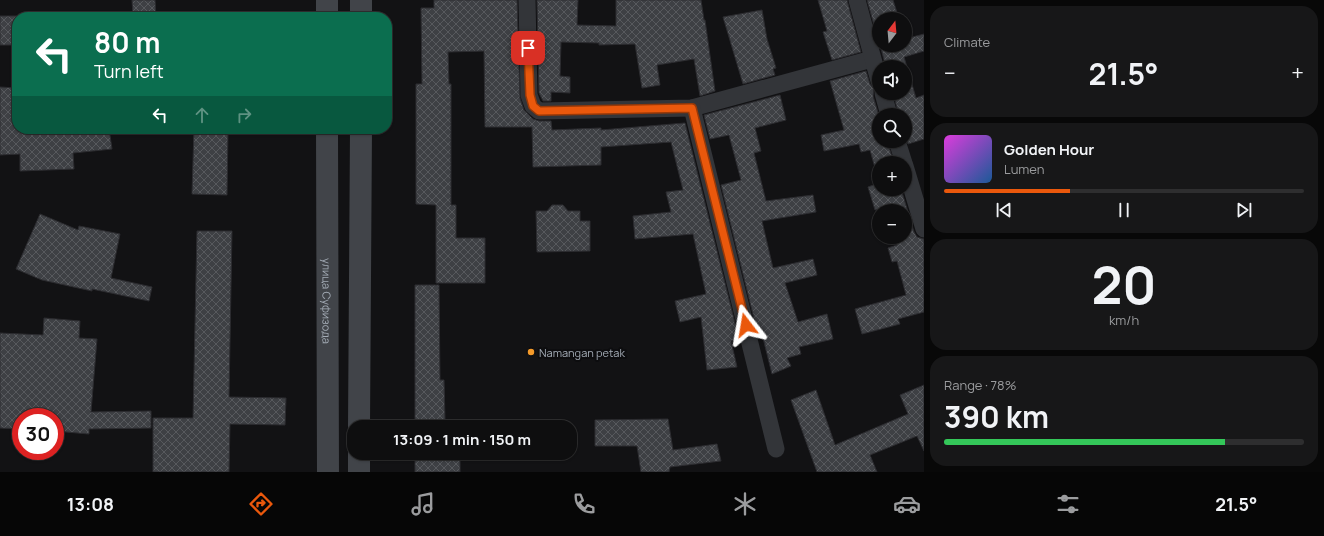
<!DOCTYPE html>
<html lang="en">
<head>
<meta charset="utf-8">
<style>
	:root { --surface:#0e0e0f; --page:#171718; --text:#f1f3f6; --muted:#9b9c9e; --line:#2e2e2f; --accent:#ea580c }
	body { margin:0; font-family:Manrope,sans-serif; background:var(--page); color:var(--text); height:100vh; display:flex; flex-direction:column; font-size:15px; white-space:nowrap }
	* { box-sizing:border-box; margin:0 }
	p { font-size:13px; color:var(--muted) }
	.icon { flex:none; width:22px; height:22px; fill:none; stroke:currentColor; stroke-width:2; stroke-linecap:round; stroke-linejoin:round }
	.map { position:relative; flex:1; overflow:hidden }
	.panel { display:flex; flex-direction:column; gap:6px; padding:6px; background:#080808; width:400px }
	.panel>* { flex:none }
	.top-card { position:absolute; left:12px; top:12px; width:380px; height:122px; border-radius:16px; box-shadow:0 1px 3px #0004,0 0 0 1px var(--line); background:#0b6e4f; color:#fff; overflow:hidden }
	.needle { width:26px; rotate:16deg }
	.buttons { position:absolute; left:872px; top:12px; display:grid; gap:8px }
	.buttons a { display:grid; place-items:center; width:40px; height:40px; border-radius:50%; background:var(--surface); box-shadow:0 1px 3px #0004,0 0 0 1px var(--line); font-size:20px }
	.speed { position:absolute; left:12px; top:408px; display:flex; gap:8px; font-size:20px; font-weight:700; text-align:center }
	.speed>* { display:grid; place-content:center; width:52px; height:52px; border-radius:50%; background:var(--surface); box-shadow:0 1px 3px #0004,0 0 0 1px var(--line); line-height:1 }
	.speed .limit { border:6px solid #d22; background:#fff; color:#111 }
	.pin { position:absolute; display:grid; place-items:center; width:34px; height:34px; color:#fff; margin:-17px; border-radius:8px; box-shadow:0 2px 6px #0006 }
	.me { position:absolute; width:44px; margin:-22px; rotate:346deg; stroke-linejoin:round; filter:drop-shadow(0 0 3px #0008) }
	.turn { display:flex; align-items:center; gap:14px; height:84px; padding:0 16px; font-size:18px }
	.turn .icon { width:52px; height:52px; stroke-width:2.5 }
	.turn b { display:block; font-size:28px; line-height:34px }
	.lanes { display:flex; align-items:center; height:38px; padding:0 16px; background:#0003; justify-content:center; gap:20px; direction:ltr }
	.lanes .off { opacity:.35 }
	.big { font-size:30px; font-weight:700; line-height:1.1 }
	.panel .card { flex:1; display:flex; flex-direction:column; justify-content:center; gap:6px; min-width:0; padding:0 14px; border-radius:16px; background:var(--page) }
	.panel .dial { align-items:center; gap:0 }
	.dial b { font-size:52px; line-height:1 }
	.song { display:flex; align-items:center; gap:12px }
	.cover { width:48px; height:48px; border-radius:6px; background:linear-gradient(135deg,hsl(300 70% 55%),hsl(210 70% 35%)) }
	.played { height:4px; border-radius:2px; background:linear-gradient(90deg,var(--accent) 35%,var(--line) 35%) }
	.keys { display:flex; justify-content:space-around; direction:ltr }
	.heat { display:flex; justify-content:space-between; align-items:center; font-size:22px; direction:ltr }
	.charge { height:6px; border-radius:3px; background:linear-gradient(90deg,#34c759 78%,var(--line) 0) }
	.trip { position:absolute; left:347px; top:420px; width:230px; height:40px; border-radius:16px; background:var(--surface); box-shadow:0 1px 3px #0004,0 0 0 1px var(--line); font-weight:700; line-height:40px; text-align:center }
	.dock { display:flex; height:64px; justify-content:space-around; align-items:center; background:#060606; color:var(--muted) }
	.dock .icon { width:28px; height:28px }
	.dock .selected { color:var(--accent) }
	.dock b { font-size:18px; color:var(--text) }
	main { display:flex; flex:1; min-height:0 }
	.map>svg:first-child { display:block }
	.building { fill:url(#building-cross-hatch); stroke:#2c2c30 }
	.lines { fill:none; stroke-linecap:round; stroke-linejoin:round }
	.street { stroke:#333539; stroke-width:17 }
	.secondary { stroke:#414449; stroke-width:22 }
	.route-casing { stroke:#983908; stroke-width:10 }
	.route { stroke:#ea580c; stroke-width:7 }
	.poi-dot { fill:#f49a2a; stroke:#0d0d0f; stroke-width:1.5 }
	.labels { text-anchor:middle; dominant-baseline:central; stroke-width:4; stroke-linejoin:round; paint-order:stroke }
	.street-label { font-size:11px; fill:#a3abb5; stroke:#0d0d0f }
	.poi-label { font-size:11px; fill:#a3abb5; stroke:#0d0d0f; text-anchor:start }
</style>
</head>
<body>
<main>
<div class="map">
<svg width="924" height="472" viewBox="0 0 924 472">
	<defs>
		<pattern id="building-cross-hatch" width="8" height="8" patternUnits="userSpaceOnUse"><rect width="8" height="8" fill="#3e4044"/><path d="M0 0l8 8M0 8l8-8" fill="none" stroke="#57595d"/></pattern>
	</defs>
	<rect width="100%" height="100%" fill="#121214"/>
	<g class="building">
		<path d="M132,0h23l1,17h-23z"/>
		<path d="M434,0h83l3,98 4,12 9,9 6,2h12l1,9 49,-2v2l84,-7 54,216 -8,2 6,26 -30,3 -6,-53 -21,5 -5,-21 31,-7 -13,-60 -58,5 -2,-23 38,-4 -5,-20 17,-2 -12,-48 -70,5v18l-68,2 -1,-40h-47l-1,-76 -36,1 1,32h2v121h5v33h29v45h-49v-78l-20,-1v-120h6l-1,-76h13z"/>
		<path d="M537,0h41l-1,25 39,1v-26h85l3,20h1l10,71 -15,5 -6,-37 -37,6 3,20 -18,3 -7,-44 -36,1v-2l-38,-1 -1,34 10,1v16l-19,-1v9h-8l-4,-8z"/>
		<path d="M818,0h29l14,52 -29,8 -9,-28 4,-1z"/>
		<path d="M867,0h26l6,19h-20v24z"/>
		<path d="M762,10l5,29 9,29 -3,1 2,6 -32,9 -20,-67z"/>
		<rect x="0" y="16" width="17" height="29"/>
		<path d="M924,34v17l-20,6 12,41 8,-3v44l-16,5 -3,-9v-20h-6l-6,-22h12v-26h-19l-6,-22h25v-7v1z"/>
		<path d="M866,71l4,13 4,5 -1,7 6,20v25h8l7,22h-15v19l-9,-32 -9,2 -2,-8 -35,7 -3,-16 23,-5 -14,-49z"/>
		<path d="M0,87l17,1v41h92l3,20 -39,4 1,16 -54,2v-17l-20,1z"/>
		<path d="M780,95l6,25 -31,8 6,23 -7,2 12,48 47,-6 3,17 -54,9 11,47 40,-9 4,16 -32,8 13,39 29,-8 6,25 -34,8 2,7 -14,4 4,8 -19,8 -10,-40 -4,1 -37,-150 20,-5 -12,-45 -19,4 -6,-24z"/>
		<path d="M194,129h34l-1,66 -35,-1z"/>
		<path d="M879,183v6h22l13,43 3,5 7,2v73l-26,7 2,5 -38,10 -7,-25 51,-14 -9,-34 -5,1 -4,-14 9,-3 -3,-8h11v-26h-18l-1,-4 -11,3 -7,-23z"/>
		<path d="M552,205h11l5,6h12v10h10v30l-53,1 -1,-41h11z"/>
		<path d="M40,214l38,16 1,-4 41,8 -9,44 41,9 -3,14 -57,-12v2l-50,-11 -26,-11z"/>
		<path d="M197,231h35l-3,166 57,1 -1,27 -55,-1 -1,48h-76v-54h40z"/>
		<path d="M415,285h24l1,95h4l1,40h14v7h-44z"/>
		<path d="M44,318l36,3 -1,17 18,1 -6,73 60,-1v17l-62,1v5l-34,-3v-14h-34v12l-21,-1v-95l43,2z"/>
		<path d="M924,385v66l-7,-15 -47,19 7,17h-60l-26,-72 25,-10 19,55 73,-31 -8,-19z"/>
		<path d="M668,419l5,31 44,-6 4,17 -51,6 -1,5h-28l-4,-26h-42v-26z"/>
		<rect x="415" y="453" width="45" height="19"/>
	</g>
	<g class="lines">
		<g class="street">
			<path d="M527,0l2,95 4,11 6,5 153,-3 180,-49"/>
			<path d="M857,0l22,81"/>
			<path d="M883,93l6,22"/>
			<path d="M692,108l84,341"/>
			<path d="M897,141l7,22"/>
			<path d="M905,166l19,63"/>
		</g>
		<g class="secondary">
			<path d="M327,0v17"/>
			<path d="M361,17v-17"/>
			<path id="s1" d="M327,129l1,343"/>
			<path d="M359,427l2,-298"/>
			<path d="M359,472v-19"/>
		</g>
	</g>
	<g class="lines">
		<defs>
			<path id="route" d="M528,48l2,47 3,11 6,5 153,-3 54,217"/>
		</defs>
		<use href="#route" class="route-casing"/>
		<use href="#route" class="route"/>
	</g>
	<circle class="poi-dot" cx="531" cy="352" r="4"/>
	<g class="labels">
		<g class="street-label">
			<text stroke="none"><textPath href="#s1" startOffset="172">улица Суфизода</textPath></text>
		</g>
		<g class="poi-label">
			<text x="539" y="352">Namangan petak</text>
		</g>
	</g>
</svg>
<div class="buttons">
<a><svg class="needle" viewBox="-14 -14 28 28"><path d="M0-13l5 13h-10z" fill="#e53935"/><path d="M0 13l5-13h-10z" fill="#9b9c9e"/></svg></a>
<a><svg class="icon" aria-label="sound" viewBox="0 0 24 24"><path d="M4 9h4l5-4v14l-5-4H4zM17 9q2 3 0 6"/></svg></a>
<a><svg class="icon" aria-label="search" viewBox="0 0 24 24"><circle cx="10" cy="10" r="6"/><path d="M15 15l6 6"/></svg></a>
<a>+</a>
<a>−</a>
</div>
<div class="speed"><div class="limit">30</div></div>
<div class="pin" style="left:528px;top:48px;background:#d93025"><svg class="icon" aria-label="arrive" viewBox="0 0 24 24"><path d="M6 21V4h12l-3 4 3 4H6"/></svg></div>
<svg class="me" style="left:746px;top:325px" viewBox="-20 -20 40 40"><path d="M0-17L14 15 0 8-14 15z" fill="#ea580c" stroke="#fff" stroke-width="4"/></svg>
<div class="trip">13:09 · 1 min · 150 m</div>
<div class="top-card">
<div class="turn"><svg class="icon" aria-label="left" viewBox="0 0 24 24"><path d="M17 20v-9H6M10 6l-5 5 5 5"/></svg><div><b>80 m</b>Turn left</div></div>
<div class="lanes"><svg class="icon" aria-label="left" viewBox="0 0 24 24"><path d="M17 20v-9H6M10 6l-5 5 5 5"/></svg><svg class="icon off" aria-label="ahead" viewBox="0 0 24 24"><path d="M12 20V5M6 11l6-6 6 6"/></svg><svg class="icon off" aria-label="right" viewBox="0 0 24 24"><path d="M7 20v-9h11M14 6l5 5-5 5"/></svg></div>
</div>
</div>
<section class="panel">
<div class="card"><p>Climate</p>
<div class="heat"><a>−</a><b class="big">21.5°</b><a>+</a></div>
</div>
<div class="card">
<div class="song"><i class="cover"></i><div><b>Golden Hour</b><p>Lumen</p></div></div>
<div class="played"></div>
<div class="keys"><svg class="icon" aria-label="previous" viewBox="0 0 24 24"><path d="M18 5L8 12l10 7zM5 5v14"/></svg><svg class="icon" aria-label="pause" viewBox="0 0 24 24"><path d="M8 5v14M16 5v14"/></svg><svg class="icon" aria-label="next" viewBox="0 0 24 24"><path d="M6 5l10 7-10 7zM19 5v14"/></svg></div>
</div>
<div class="card dial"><b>20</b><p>km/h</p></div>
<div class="card"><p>Range · 78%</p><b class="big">390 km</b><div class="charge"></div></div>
</section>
</main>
<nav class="dock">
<b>13:08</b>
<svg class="icon selected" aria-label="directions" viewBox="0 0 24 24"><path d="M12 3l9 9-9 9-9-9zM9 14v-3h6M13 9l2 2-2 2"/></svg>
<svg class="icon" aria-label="music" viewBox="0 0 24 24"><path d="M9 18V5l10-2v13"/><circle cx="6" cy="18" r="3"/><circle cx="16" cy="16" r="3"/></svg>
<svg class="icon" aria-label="phone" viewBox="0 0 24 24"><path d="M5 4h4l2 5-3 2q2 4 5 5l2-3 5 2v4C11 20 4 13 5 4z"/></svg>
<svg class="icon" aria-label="climate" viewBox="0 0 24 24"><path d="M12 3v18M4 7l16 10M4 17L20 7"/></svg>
<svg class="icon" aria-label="car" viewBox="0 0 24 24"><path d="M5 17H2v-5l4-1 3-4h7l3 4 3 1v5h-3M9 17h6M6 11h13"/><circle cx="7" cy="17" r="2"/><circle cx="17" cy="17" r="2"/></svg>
<svg class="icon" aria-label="filters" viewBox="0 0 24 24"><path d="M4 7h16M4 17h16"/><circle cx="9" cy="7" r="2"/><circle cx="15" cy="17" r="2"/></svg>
<b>21.5°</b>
</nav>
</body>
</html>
